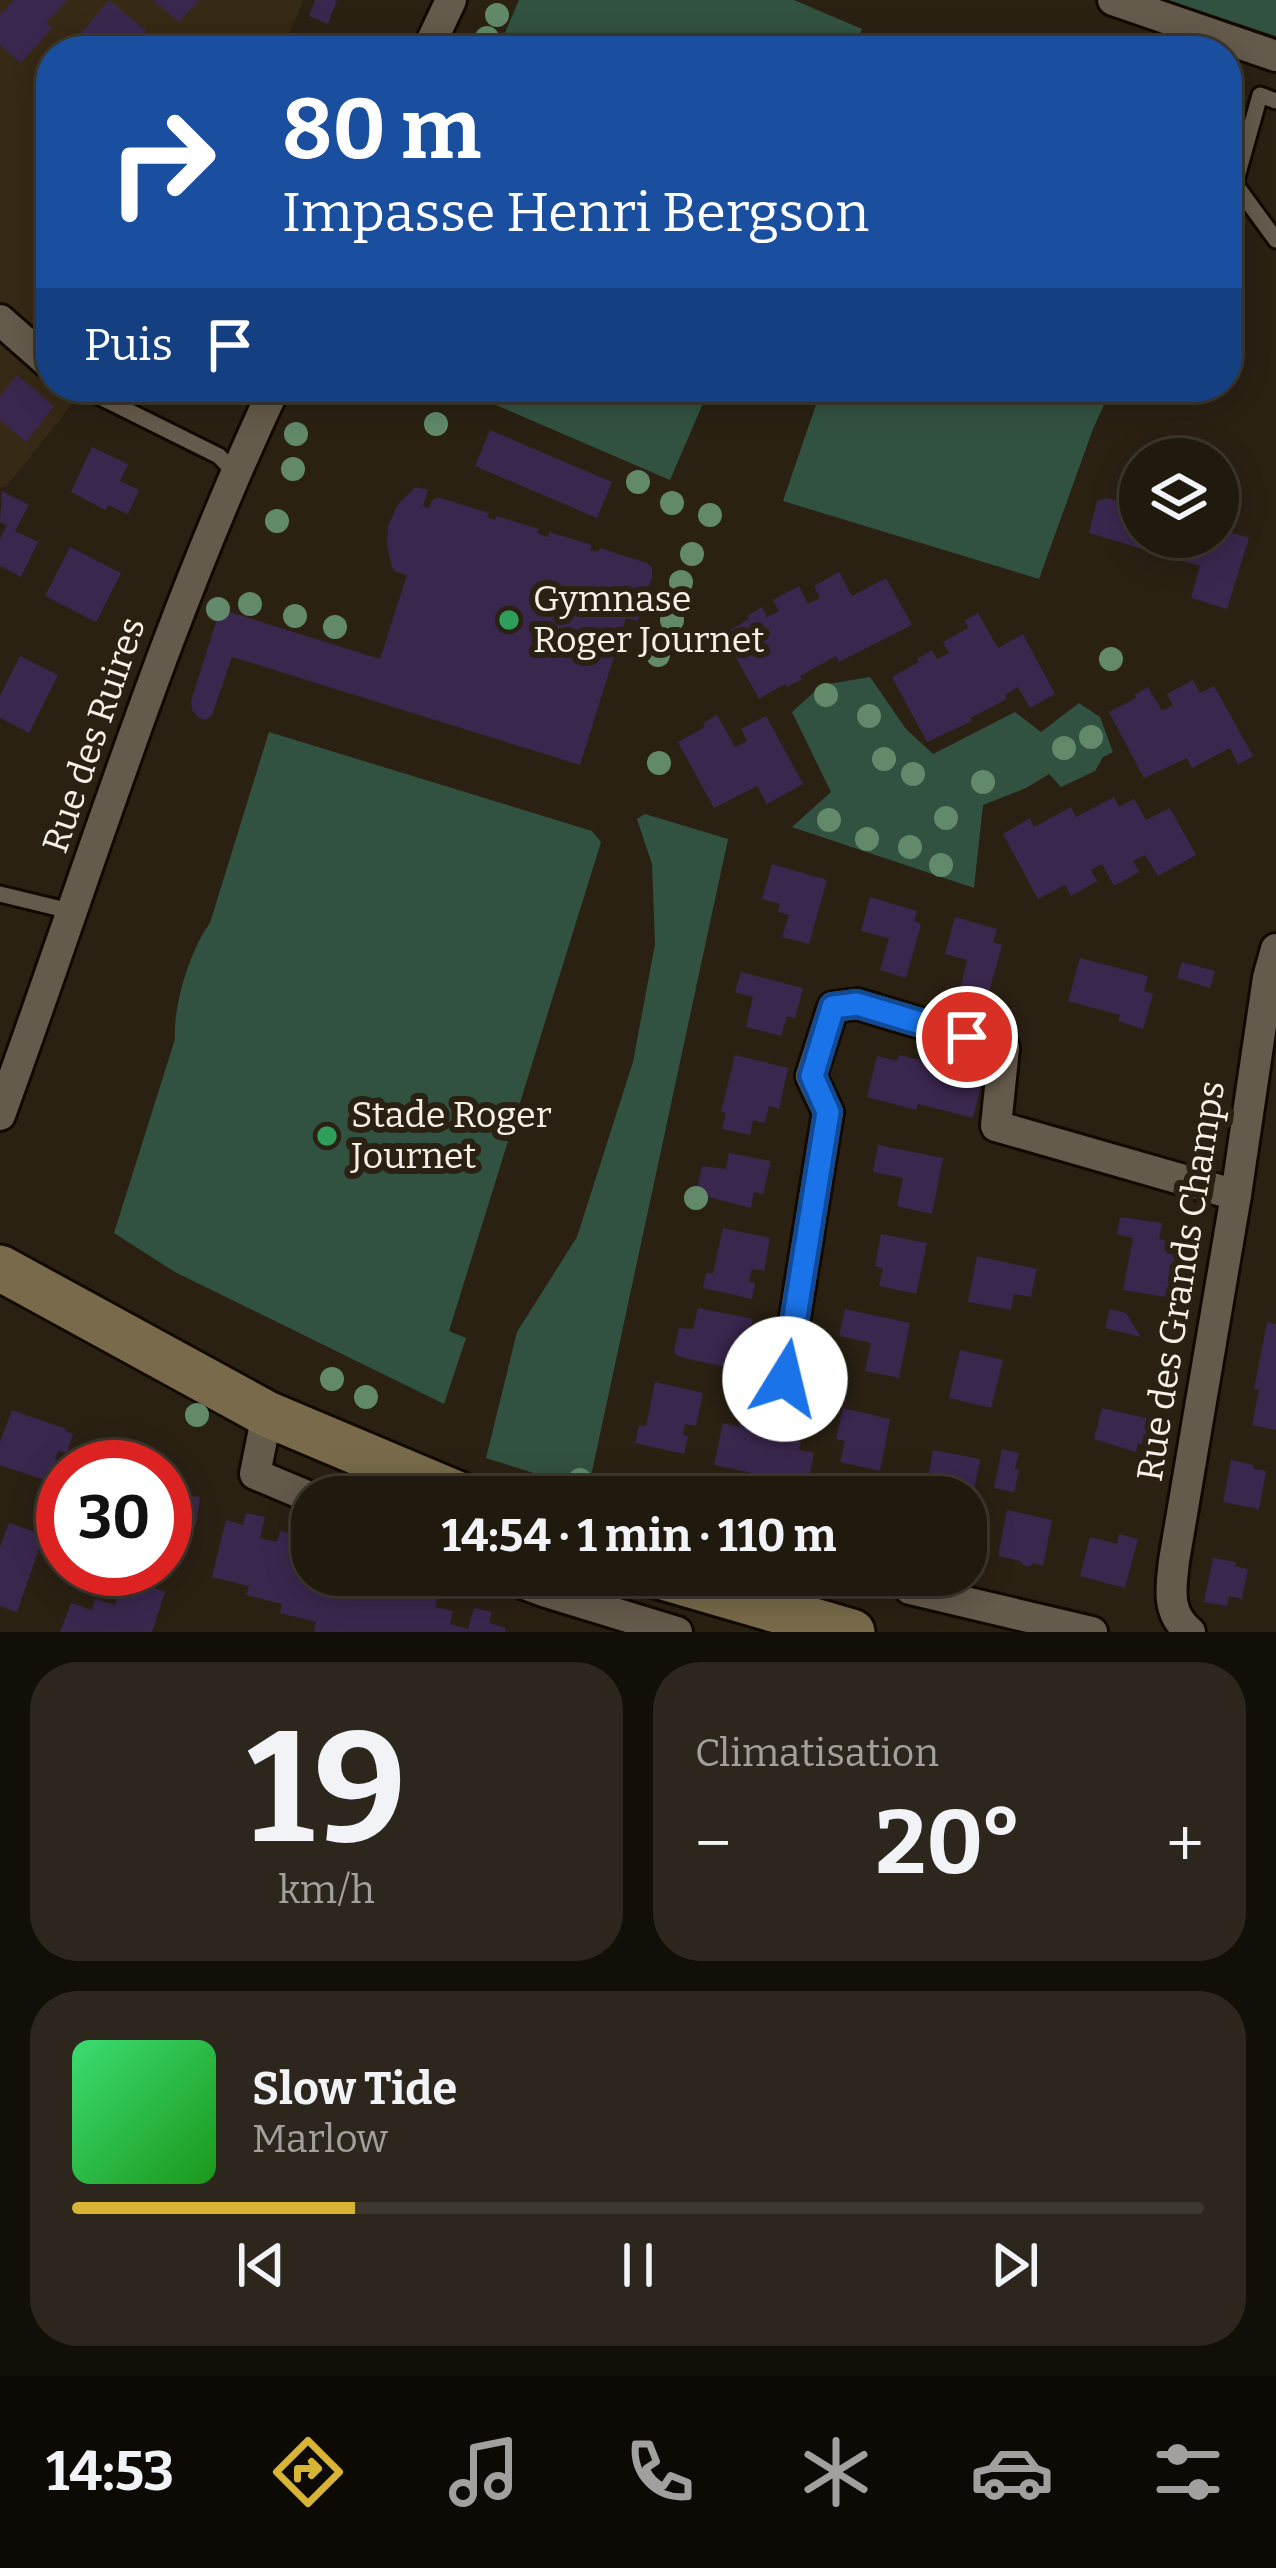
<!DOCTYPE html>
<html lang="fr">
<head>
<meta charset="utf-8">
<style>
	:root { --surface:#20190e; --page:#2d261c; --text:#f1f3f6; --muted:#a2a09e; --line:#3d382e; --accent:#d7b434 }
	body { margin:0; font-family:Bitter,serif; background:var(--page); color:var(--text); height:100vh; display:flex; flex-direction:column; font-size:45px; white-space:nowrap }
	* { box-sizing:border-box; margin:0 }
	p { font-size:39px; color:var(--muted) }
	.icon { flex:none; width:66px; height:66px; fill:none; stroke:currentColor; stroke-width:2; stroke-linecap:round; stroke-linejoin:round }
	.map { position:relative; height:1632px; overflow:hidden }
	.sheet { display:flex; flex-direction:column; gap:30px; padding:30px; background:#120e08; flex:1 }
	.sheet>* { flex:none }
	.banner { position:absolute; left:36px; top:36px; width:1206px; height:366px; border-radius:48px; box-shadow:0 6px 30px #0003,0 0 0 3px var(--line); background:#1a4fa0; color:#fff; overflow:hidden }
	.fabs { position:absolute; left:1119px; top:438px; display:grid; gap:24px }
	.fabs a { display:grid; place-items:center; width:120px; height:120px; border-radius:50%; background:var(--surface); box-shadow:0 6px 30px #0003,0 0 0 3px var(--line); font-size:60px }
	.speed { position:absolute; left:36px; top:1440px; display:flex; gap:24px; font-size:60px; font-weight:700; text-align:center }
	.speed>* { display:grid; place-content:center; width:156px; height:156px; border-radius:50%; background:var(--surface); box-shadow:0 6px 30px #0003,0 0 0 3px var(--line); line-height:1 }
	.speed .limit { border:18px solid #d22; background:#fff; color:#111 }
	.pin { position:absolute; display:grid; place-items:center; width:102px; height:102px; color:#fff; margin:-51px; border:6px solid #fff; border-radius:50%; box-shadow:0 3px 12px #0007 }
	.me { position:absolute; width:132px; margin:-66px; rotate:9deg; stroke-linejoin:round; filter:drop-shadow(0 0 9px #0008) }
	.turn { display:flex; align-items:center; gap:42px; height:252px; padding:0 48px; font-size:54px }
	.turn .icon { width:156px; height:156px; stroke-width:2.5 }
	.turn b { display:block; font-size:84px; line-height:102px }
	.then { display:flex; align-items:center; height:114px; padding:0 48px; background:#0003; gap:24px; font-size:45px }
	.big { font-size:90px; font-weight:700; line-height:1.1 }
	.sheet .widget { flex:1; display:flex; flex-direction:column; justify-content:center; gap:18px; min-width:0; padding:0 42px; border-radius:48px; background:var(--page) }
	.sheet .dial { align-items:center; gap:0 }
	.dial b { font-size:156px; line-height:1 }
	.song { display:flex; align-items:center; gap:36px }
	.cover { width:144px; height:144px; border-radius:18px; background:linear-gradient(135deg,hsl(140 70% 55%),hsl(120 70% 35%)) }
	.played { height:12px; border-radius:6px; background:linear-gradient(90deg,var(--accent) 25%,var(--line) 25%) }
	.keys { display:flex; justify-content:space-around; direction:ltr }
	.heat { display:flex; justify-content:space-between; align-items:center; font-size:66px; direction:ltr }
	.sheet .tiles { flex:1; display:grid; gap:30px; grid-template-columns:1fr 1fr }
	.widget:last-child { grid-column:span 2 }
	.trip { position:absolute; left:291px; top:1476px; width:696px; height:120px; border-radius:48px; background:var(--surface); box-shadow:0 6px 30px #0003,0 0 0 3px var(--line); font-weight:700; line-height:120px; text-align:center }
	.tab-bar { display:flex; height:192px; justify-content:space-around; align-items:center; background:#0d0a06; color:var(--muted) }
	.tab-bar .icon { width:84px; height:84px }
	.tab-bar .active { color:var(--accent) }
	.tab-bar b { font-size:54px; color:var(--text) }
	.map>svg:first-child { display:block }
	.built { fill:#362915 }
	.green { fill:#325241 }
	.building { fill:#3a274e }
	.lines { fill:none; stroke-linecap:round; stroke-linejoin:round }
	.service-casing { stroke:#120a01; stroke-width:21 }
	.minor-casing { stroke:#120a01; stroke-width:36 }
	.secondary-casing { stroke:#120a01; stroke-width:51 }
	.service { stroke:#655b4c; stroke-width:15 }
	.minor { stroke:#655b4c; stroke-width:30 }
	.secondary { stroke:#786a4a; stroke-width:45 }
	.tree { fill:#61896a }
	.route-casing { stroke:#114b97; stroke-width:30 }
	.route { stroke:#1a73e8; stroke-width:21 }
	.leisure-dot { fill:#2e9e5b; stroke:#2a2113; stroke-width:4.5 }
	.labels { text-anchor:middle; dominant-baseline:central; stroke-width:12; stroke-linejoin:round; paint-order:stroke }
	.poi-label { font-size:36px; fill:#f7f1e8; stroke:#2a2113; text-anchor:start }
	.street-label { font-size:36px; fill:#f7f1e8; stroke:#2a2113 }
</style>
</head>
<body>
<div class="map">
<svg width="1276" height="1632" viewBox="0 0 1276 1632">
	<rect width="100%" height="100%" fill="#2a2113"/>
	<path class="built" d="M0,0h304l-24,51h-229v336h35l-80,100 -6,1z"/>
	<g class="green">
		<path d="M519,0h275l68,29 -9,22h-356z"/>
		<path d="M1168,0h108v36z"/>
		<path d="M454,387h256l-40,93z"/>
		<path d="M822,387h290l-19,42 -54,150 -256,-78z"/>
		<path d="M870,677l36,52 27,25 82,-42 26,20 38,-29 21,14 13,35 -10,5 -8,14 -34,16 -12,-13 -23,14 -43,17 -9,83 -182,-61 39,-35 -39,-80 30,-27z"/>
		<path d="M269,732l323,99 9,11 -152,489 17,7 -22,66 -269,-132 -61,-39 61,-194c-2,-33 15,-89 35,-116z"/>
		<path d="M645,814l83,25 -140,651 -102,-32 31,-126 60,-95 56,-175 22,-118 -3,-80 -15,-45z"/>
	</g>
	<g class="building">
		<path d="M14,0h53l-21,23 6,5 -31,35 -21,-18v-30z"/>
		<path d="M109,0l37,31 -8,10 13,10h-85z"/>
		<path d="M153,0h46l-20,22z"/>
		<path d="M315,0h22l-9,24 -19,-8z"/>
		<path d="M17,375l37,31 -28,36 -26,-22v-24z"/>
		<path d="M490,430l122,52 -15,36 -122,-52z"/>
		<path d="M92,447l36,17 -8,17 19,9 -11,24 -20,-9 -3,5 -34,-18z"/>
		<path d="M416,487l12,3 -5,16 2,1 4,1 3,-7 5,-4 52,16 -2,4 8,3 2,-4 42,13 -2,4 11,4 1,-5 43,13 -2,5 8,2 2,-4 47,15 5,5v9l-14,44 -12,-3 -46,147 -348,-108 -20,58 -6,5 -7,-2 -7,-8 -1,-9 29,-92 160,50 27,-84 -13,-4 -2,-4 -5,-22 1,-19 10,-22z"/>
		<path d="M2,491l27,14 -14,26 23,11 -17,35 -21,-11v-27l7,-14 -7,-3z"/>
		<path d="M1107,498l33,9v30h78v-8l31,9 -22,71 -36,-11 9,-32 -111,-33 8,-32z"/>
		<path d="M70,547l51,26 -25,49 -51,-26z"/>
		<path d="M839,572l13,24 34,-18 26,47 -73,37 -3,-6 -36,20 2,3 -15,8 -2,-3 -26,15 -36,-65 26,-15 -2,-3 15,-9 5,10 12,-6 -6,-11 26,-14 9,18 12,-6 -6,-12z"/>
		<path d="M978,613l20,35 25,-14 32,60 -25,14 -12,-21 -13,8 2,4 -37,19 2,3 -45,21 -35,-65 27,-15 -2,-3 15,-9 5,9 12,-6 -6,-11 25,-14 -3,-8z"/>
		<path d="M20,656l38,19 -29,58 -29,-15v-22z"/>
		<path d="M1193,680l7,13 14,-7 39,70 -15,8 -8,-16 -38,20 -5,-10 -43,20 -35,-66 27,-14 -2,-3 14,-8 14,24 11,-6 -6,-11z"/>
		<path d="M717,715l18,32 12,-6 -6,-12 25,-13 37,68 -36,20 -10,-18 -43,22 -36,-66 27,-15 -2,-4z"/>
		<path d="M1114,797l5,10 15,-8 12,21 24,-12 26,47 -38,21 -13,-21 -12,6 6,11 -25,14 -12,-22 -11,6 6,11 -26,15 -6,-11 -27,14 -35,-65 27,-16 4,9 37,-20 5,10z"/>
		<path d="M772,864l55,16 -18,64 -27,-7 7,-22 -11,-3 2,-8 -18,-5z"/>
		<path d="M870,897l47,14 -3,10 7,3 -15,54 -26,-8 9,-32 -28,-7z"/>
		<path d="M955,917l42,12 -4,13 9,3 -15,54 -27,-8 7,-31 -22,-6z"/>
		<path d="M1080,958l68,18 -4,15 9,3 -10,35 -25,-8 2,-6 -52,-14z"/>
		<path d="M1182,962l33,9 -5,17 -33,-10z"/>
		<path d="M741,972l62,16 -8,30 -8,-2 -6,20 -35,-9 7,-30 -18,-5z"/>
		<path d="M735,1055l53,13 -9,41 -10,-3 -4,17 -12,-3 -3,15 -28,-6 4,-16 -5,-1z"/>
		<path d="M899,1055l30,7 -2,6 20,5 2,-7 35,8 -11,44 -55,-14 -2,6 -49,-13 10,-41 20,5z"/>
		<path d="M878,1145l65,13 -11,56 -35,-8 6,-28 -30,-6z"/>
		<path d="M729,1153l42,8 -8,33 -9,-2 -3,16 -55,-14 6,-28 24,3z"/>
		<path d="M1120,1217l42,6 -3,16 22,5 -9,54 -49,-8 10,-52 -16,-4z"/>
		<path d="M723,1228l47,10 -6,33 -12,-2 -3,12 6,2 -3,16 -49,-11 3,-15h7z"/>
		<path d="M881,1234l46,9 -11,51 -37,-8 4,-18 -8,-2z"/>
		<path d="M977,1256l60,13 -6,28 -17,-3 -3,16 -43,-8z"/>
		<path d="M698,1308l55,11 -7,37 -12,-3 -3,15 -43,-9 -12,-4 -2,-4 5,-23 14,1z"/>
		<path d="M845,1309l65,14 -11,55 -34,-7 6,-28 -32,-7z"/>
		<path d="M1110,1309l16,4 15,24 -36,-9z"/>
		<path d="M1267,1322l9,2v106l-24,-5 7,-35 -5,-1z"/>
		<path d="M960,1350l43,10 -12,48 -42,-10z"/>
		<path d="M655,1382l48,11 -7,33 -11,-2 -2,11 5,1 -4,18 -49,-11 4,-18 7,1z"/>
		<path d="M843,1408l47,11 -10,52 -40,-9 5,-21 -9,-2z"/>
		<path d="M1102,1408l57,13 -6,26 -15,-4 -2,9 -42,-13z"/>
		<path d="M12,1410l54,19 -1,2 8,3 -6,19 -9,-2 -3,9 8,3 -5,16 -8,-3 -2,5 -48,-16v-23z"/>
		<path d="M741,1415l31,7 -2,12 31,7 -2,9 15,3 -8,41 -47,-10 2,-9 -47,-10 9,-42 16,4z"/>
		<path d="M1002,1449l17,4 -4,16 4,1 -5,22 -20,-4z"/>
		<path d="M933,1450l47,9 -7,37 -47,-9z"/>
		<path d="M1231,1460l23,5 -1,4 13,2 -7,38 -36,-7z"/>
		<path d="M165,1476l16,2 -2,17 21,2 -4,28 -21,-4 -1,13 -9,-1z"/>
		<path d="M1007,1510l45,10 -9,46 -10,-3 -4,4 -6,-2 -3,-4 -22,-5z"/>
		<path d="M246,1513l19,4 -5,21 17,4 3,-11 19,5 -2,8 15,4v27h35l-4,12 19,5 5,-17 18,3v-3h20l-4,17 17,5 2,-11 19,4 -4,17 18,4 -3,13 18,5 6,-21 18,4 -3,11 17,5 -1,4h-191l2,-10 -36,-9 2,-9 -36,-9 3,-9 -37,-9 14,-57 17,5z"/>
		<path d="M9,1523l35,12 -27,77 -17,-6v-59z"/>
		<path d="M1119,1534l19,5 -13,49 -45,-12 10,-39 27,7z"/>
		<path d="M1213,1558l23,4 -1,4 13,3 -6,30 -13,-3 -2,10 -23,-4z"/>
		<path d="M127,1569l22,8 -3,8 19,7 -13,40h-92l11,-29 21,7 3,-11 20,6z"/>
	</g>
	<g class="lines">
		<defs>
			<g id="service">
				<path d="M1276,101l-16,-6 -25,89 41,56"/>
				<path d="M80,387l139,69 16,17"/>
				<path d="M0,894l74,18"/>
			</g>
			<g id="minor">
				<path d="M1113,0l163,56"/>
				<path d="M427,51l24,-51"/>
				<path d="M0,320l51,45"/>
				<path d="M0,1115c89,-244 164,-493 275,-728"/>
				<path d="M785,1379l43,-267 -17,-36 22,-69 24,-3 147,44 -8,78 240,69"/>
				<path d="M267,1414l-12,60 57,24"/>
				<path d="M501,1575l45,17 131,40"/>
				<path d="M910,1589l182,43"/>
				<path d="M1190,1632c-24,-19 -19,-44 -16,-71l62,-366 32,-217 8,-29"/>
			</g>
			<g id="secondary">
				<path d="M0,1268l267,146 197,83"/>
				<path d="M656,1575l196,57"/>
			</g>
		</defs>
		<use href="#service" class="service-casing"/>
		<use href="#minor" class="minor-casing"/>
		<use href="#secondary" class="secondary-casing"/>
		<use href="#service" class="service"/>
		<use href="#minor" class="minor"/>
		<use href="#secondary" class="secondary"/>
	</g>
	<g class="tree">
		<circle cx="497" cy="15" r="12"/>
		<circle cx="487" cy="38" r="12"/>
		<circle cx="436" cy="424" r="12"/>
		<circle cx="296" cy="434" r="12"/>
		<circle cx="293" cy="469" r="12"/>
		<circle cx="638" cy="482" r="12"/>
		<circle cx="672" cy="503" r="12"/>
		<circle cx="710" cy="515" r="12"/>
		<circle cx="277" cy="521" r="12"/>
		<circle cx="692" cy="554" r="12"/>
		<circle cx="681" cy="582" r="12"/>
		<circle cx="250" cy="604" r="12"/>
		<circle cx="218" cy="609" r="12"/>
		<circle cx="295" cy="616" r="12"/>
		<circle cx="672" cy="620" r="12"/>
		<circle cx="335" cy="627" r="12"/>
		<circle cx="658" cy="655" r="12"/>
		<circle cx="1111" cy="659" r="12"/>
		<circle cx="826" cy="695" r="12"/>
		<circle cx="869" cy="716" r="12"/>
		<circle cx="1091" cy="737" r="12"/>
		<circle cx="1064" cy="748" r="12"/>
		<circle cx="884" cy="759" r="12"/>
		<circle cx="659" cy="763" r="12"/>
		<circle cx="913" cy="774" r="12"/>
		<circle cx="983" cy="782" r="12"/>
		<circle cx="946" cy="818" r="12"/>
		<circle cx="829" cy="820" r="12"/>
		<circle cx="867" cy="839" r="12"/>
		<circle cx="910" cy="847" r="12"/>
		<circle cx="941" cy="865" r="12"/>
		<circle cx="696" cy="1198" r="12"/>
		<circle cx="332" cy="1379" r="12"/>
		<circle cx="366" cy="1397" r="12"/>
		<circle cx="197" cy="1415" r="12"/>
		<circle cx="580" cy="1480" r="12"/>
	</g>
	<g class="lines">
		<defs>
			<path id="route" d="M785,1379l43,-267 -16,-36 21,-69 24,-3 110,33"/>
		</defs>
		<use href="#route" class="route-casing"/>
		<use href="#route" class="route"/>
	</g>
	<g class="leisure-dot">
		<circle cx="509" cy="620" r="12"/>
		<circle cx="327" cy="1136" r="12"/>
	</g>
	<g class="labels">
		<g class="poi-label">
			<text x="533" y="599">Gymnase<tspan x="533" dy="41">Roger Journet</tspan></text>
			<text x="351" y="1115">Stade Roger<tspan x="351" dy="41">Journet</tspan></text>
		</g>
		<g class="street-label">
			<text transform="translate(94 735) rotate(-71)">Rue des Ruires</text>
			<text transform="translate(1181 1281) rotate(-81)">Rue des Grands Champs</text>
		</g>
	</g>
</svg>
<div class="fabs">
<a><svg class="icon" aria-label="layers" viewBox="0 0 24 24"><path d="M12 4l9 5-9 5-9-5zM3 14l9 5 9-5"/></svg></a>
</div>
<div class="speed"><div class="limit">30</div></div>
<div class="pin" style="left:967px;top:1037px;background:#d93025"><svg class="icon" aria-label="arrive" viewBox="0 0 24 24"><path d="M6 21V4h12l-3 4 3 4H6"/></svg></div>
<svg class="me" style="left:785px;top:1379px" viewBox="-20 -20 40 40"><circle r="19" fill="#fff"/><path d="M0-13L10 11 0 6-10 11z" fill="#1a73e8"/></svg>
<div class="trip">14:54 · 1 min · 110 m</div>
<div class="banner">
<div class="turn"><svg class="icon" aria-label="right" viewBox="0 0 24 24"><path d="M7 20v-9h11M14 6l5 5-5 5"/></svg><div><b>80 m</b>Impasse Henri Bergson</div></div>
<div class="then">Puis<svg class="icon" aria-label="arrive" viewBox="0 0 24 24"><path d="M6 21V4h12l-3 4 3 4H6"/></svg></div>
</div>
</div>
<section class="sheet">
<div class="tiles">
<div class="widget dial"><b>19</b><p>km/h</p></div>
<div class="widget"><p>Climatisation</p>
<div class="heat"><a>−</a><b class="big">20°</b><a>+</a></div>
</div>
<div class="widget">
<div class="song"><i class="cover"></i><div><b>Slow Tide</b><p>Marlow</p></div></div>
<div class="played"></div>
<div class="keys"><svg class="icon" aria-label="previous" viewBox="0 0 24 24"><path d="M18 5L8 12l10 7zM5 5v14"/></svg><svg class="icon" aria-label="pause" viewBox="0 0 24 24"><path d="M8 5v14M16 5v14"/></svg><svg class="icon" aria-label="next" viewBox="0 0 24 24"><path d="M6 5l10 7-10 7zM19 5v14"/></svg></div>
</div>
</div>
</section>
<nav class="tab-bar">
<b>14:53</b>
<svg class="icon active" aria-label="directions" viewBox="0 0 24 24"><path d="M12 3l9 9-9 9-9-9zM9 14v-3h6M13 9l2 2-2 2"/></svg>
<svg class="icon" aria-label="music" viewBox="0 0 24 24"><path d="M9 18V5l10-2v13"/><circle cx="6" cy="18" r="3"/><circle cx="16" cy="16" r="3"/></svg>
<svg class="icon" aria-label="phone" viewBox="0 0 24 24"><path d="M5 4h4l2 5-3 2q2 4 5 5l2-3 5 2v4C11 20 4 13 5 4z"/></svg>
<svg class="icon" aria-label="climate" viewBox="0 0 24 24"><path d="M12 3v18M4 7l16 10M4 17L20 7"/></svg>
<svg class="icon" aria-label="car" viewBox="0 0 24 24"><path d="M5 17H2v-5l4-1 3-4h7l3 4 3 1v5h-3M9 17h6M6 11h13"/><circle cx="7" cy="17" r="2"/><circle cx="17" cy="17" r="2"/></svg>
<svg class="icon" aria-label="filters" viewBox="0 0 24 24"><path d="M4 7h16M4 17h16"/><circle cx="9" cy="7" r="2"/><circle cx="15" cy="17" r="2"/></svg>
</nav>
</body>
</html>
